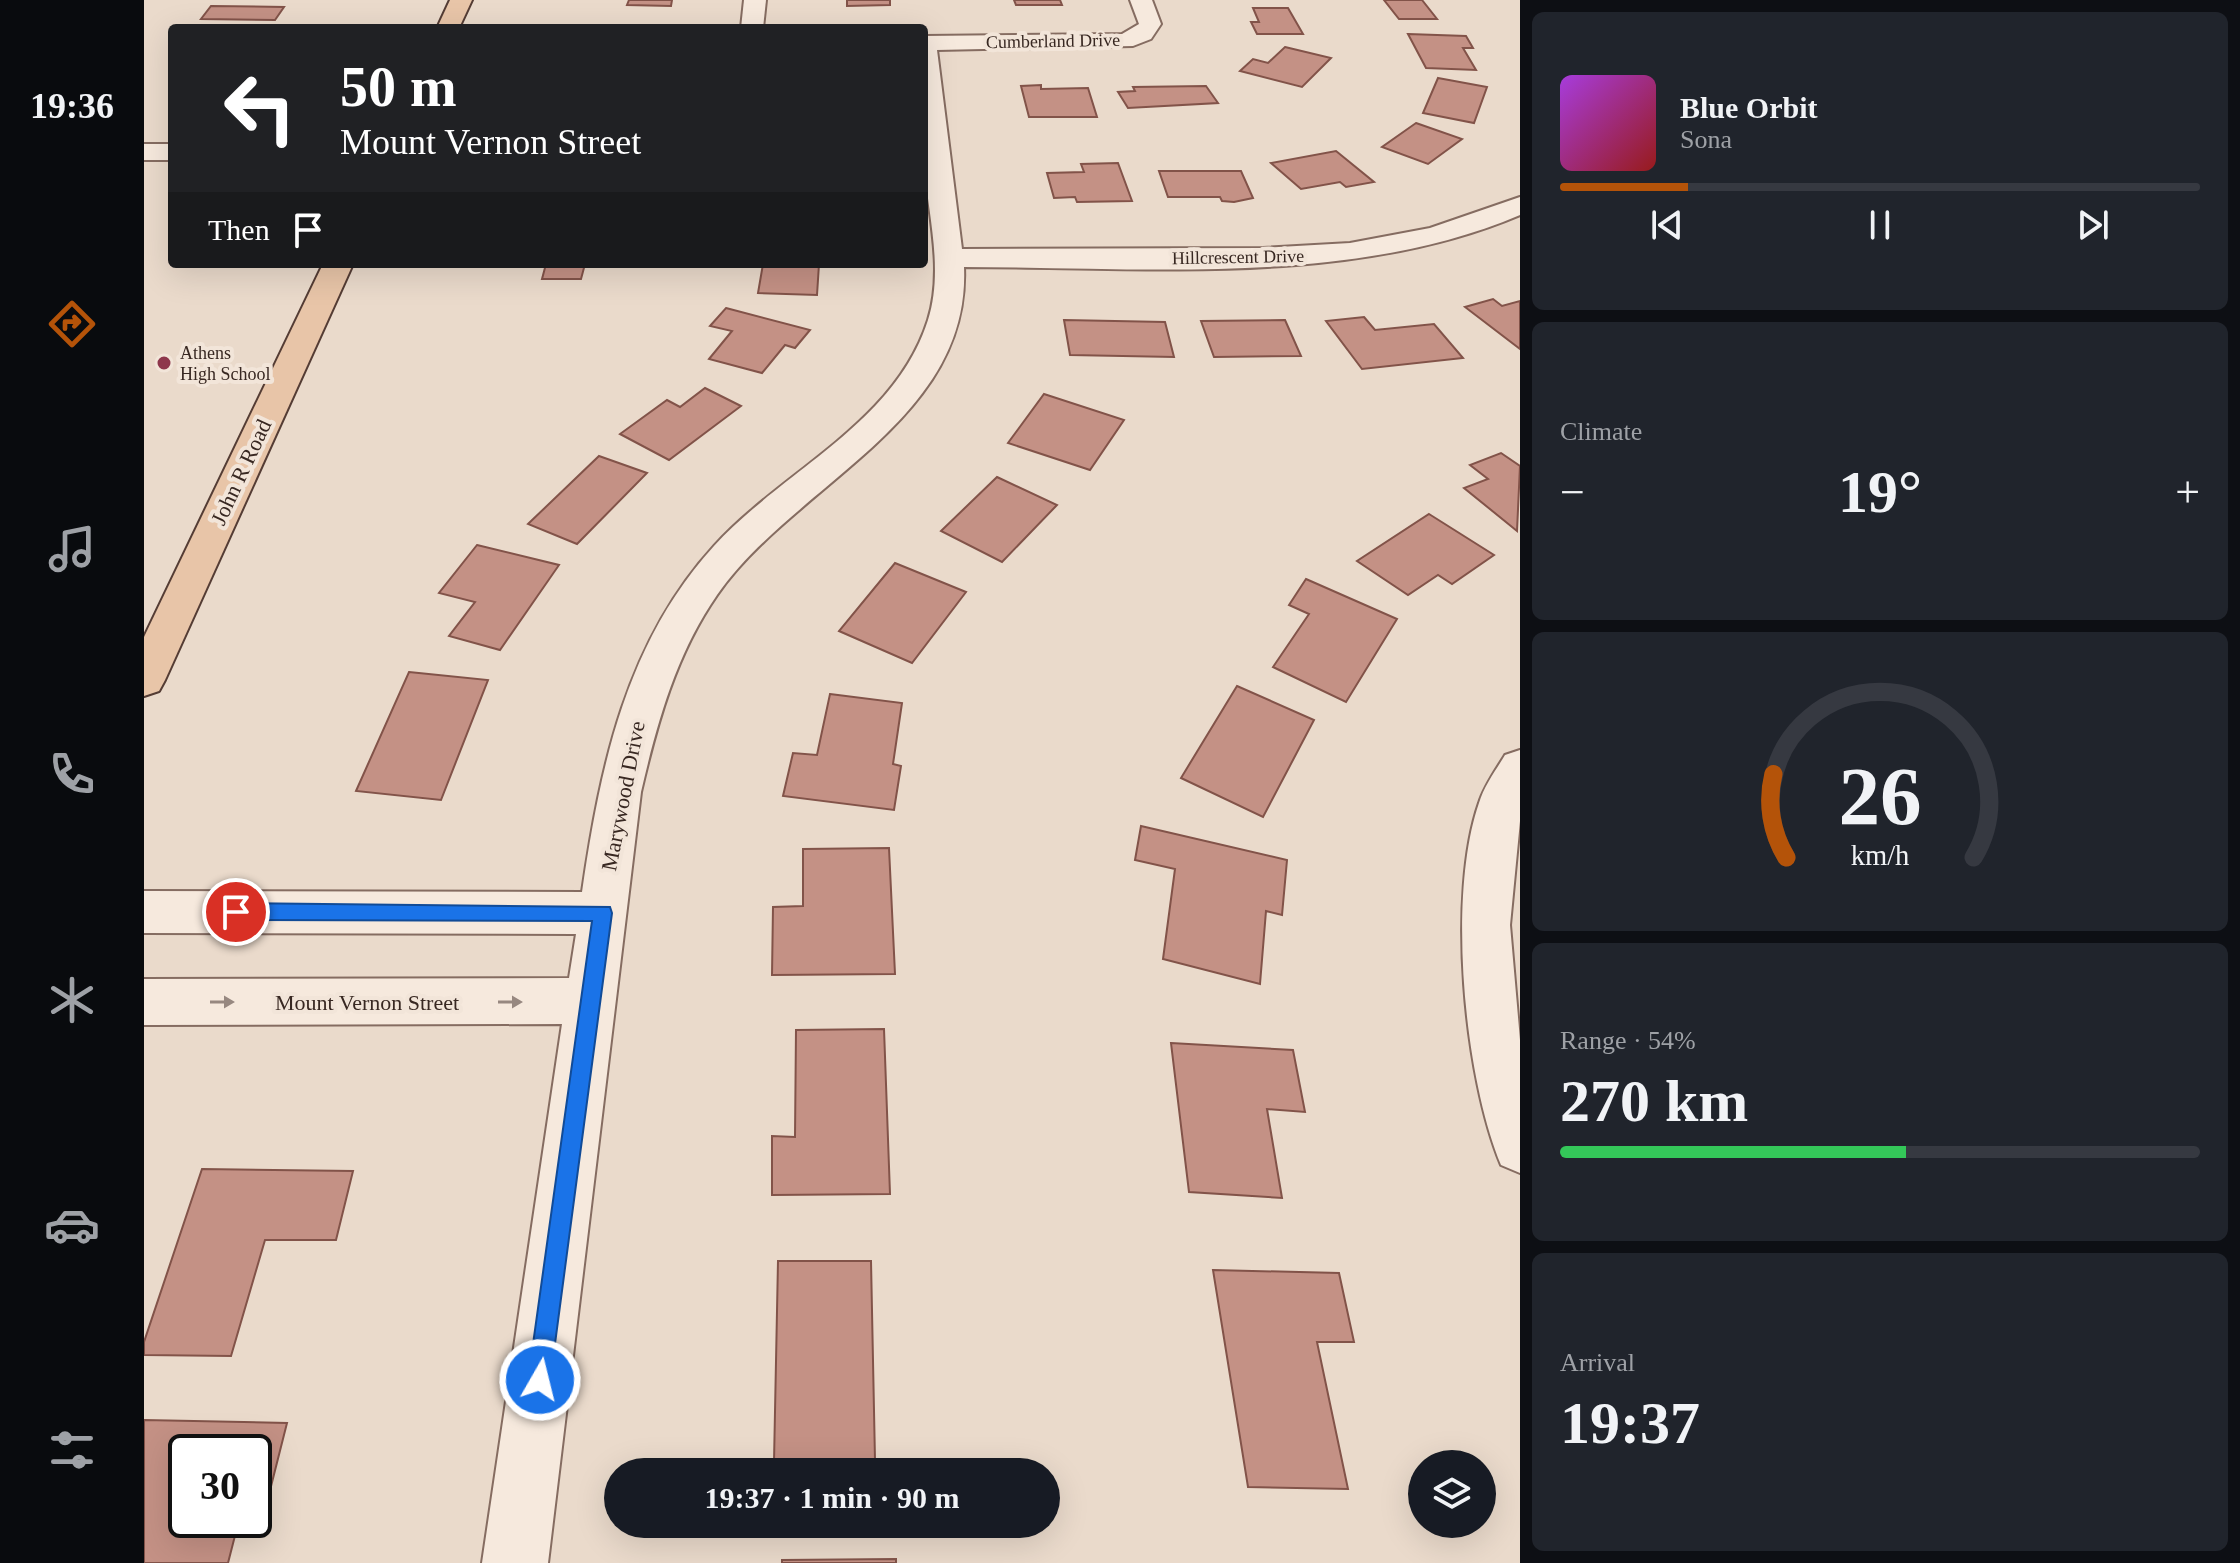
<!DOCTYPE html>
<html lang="en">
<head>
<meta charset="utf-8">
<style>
	:root { --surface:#171b24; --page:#20242c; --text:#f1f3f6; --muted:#9ea1a6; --line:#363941; --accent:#b45309 }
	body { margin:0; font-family:Georgia,serif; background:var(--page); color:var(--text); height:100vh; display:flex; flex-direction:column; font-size:30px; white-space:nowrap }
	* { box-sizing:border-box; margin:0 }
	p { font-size:26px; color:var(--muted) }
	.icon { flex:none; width:44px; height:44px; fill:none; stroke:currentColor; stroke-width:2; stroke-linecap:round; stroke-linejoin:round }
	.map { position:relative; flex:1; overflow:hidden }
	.sheet { display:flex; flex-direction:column; gap:12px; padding:12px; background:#0d0f14; width:720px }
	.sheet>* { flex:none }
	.top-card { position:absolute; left:24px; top:24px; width:760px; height:244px; border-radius:8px; box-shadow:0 8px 32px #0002; background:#202124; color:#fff; overflow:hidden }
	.tools { position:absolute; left:1264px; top:1450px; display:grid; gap:16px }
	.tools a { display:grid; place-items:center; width:88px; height:88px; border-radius:50%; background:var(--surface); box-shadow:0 8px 32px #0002; font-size:40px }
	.speed { position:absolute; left:24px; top:1434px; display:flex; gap:16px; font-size:40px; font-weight:700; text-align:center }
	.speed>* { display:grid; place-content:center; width:104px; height:104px; border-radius:50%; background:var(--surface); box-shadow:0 8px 32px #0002; line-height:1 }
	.speed .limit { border:4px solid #111; border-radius:12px; background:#fff; color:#111 }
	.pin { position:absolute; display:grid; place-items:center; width:68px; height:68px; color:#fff; margin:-34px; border:4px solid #fff; border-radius:50%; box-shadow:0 2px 8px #0007 }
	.me { position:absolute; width:88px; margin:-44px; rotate:8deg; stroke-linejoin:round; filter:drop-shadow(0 0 6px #0008) }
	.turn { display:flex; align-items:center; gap:28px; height:168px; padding:0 40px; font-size:36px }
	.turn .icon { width:104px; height:104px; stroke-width:2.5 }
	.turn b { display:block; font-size:56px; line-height:68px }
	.then { display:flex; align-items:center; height:76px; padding:0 40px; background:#0003; gap:16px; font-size:30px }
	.big { font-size:60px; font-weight:700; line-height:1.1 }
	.sheet .tile { flex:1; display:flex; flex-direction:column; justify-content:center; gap:12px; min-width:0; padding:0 28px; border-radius:12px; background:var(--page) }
	.sheet .dial { align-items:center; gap:0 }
	.dial svg { height:208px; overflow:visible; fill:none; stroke:var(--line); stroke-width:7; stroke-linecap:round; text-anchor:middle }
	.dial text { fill:var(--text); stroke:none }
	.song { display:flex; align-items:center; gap:24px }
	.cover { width:96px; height:96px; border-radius:12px; background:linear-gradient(135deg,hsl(280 70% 55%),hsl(0 70% 35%)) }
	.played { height:8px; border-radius:4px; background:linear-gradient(90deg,var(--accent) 20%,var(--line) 20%) }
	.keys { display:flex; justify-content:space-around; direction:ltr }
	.heat { display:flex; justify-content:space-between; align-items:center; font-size:44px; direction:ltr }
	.charge { height:12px; border-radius:6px; background:linear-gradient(90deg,#34c759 54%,var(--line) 0) }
	.trip { position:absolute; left:460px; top:1458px; width:456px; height:80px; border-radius:40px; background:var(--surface); box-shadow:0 8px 32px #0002; font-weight:700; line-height:80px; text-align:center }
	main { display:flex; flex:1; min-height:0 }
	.tabs { display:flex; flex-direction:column; width:144px; justify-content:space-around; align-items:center; background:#090b0e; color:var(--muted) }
	.tabs .icon { width:56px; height:56px }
	.tabs .active { color:var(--accent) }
	.tabs b { font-size:36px; color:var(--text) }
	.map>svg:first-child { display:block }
	.building { fill:#c49185; stroke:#825349; stroke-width:2 }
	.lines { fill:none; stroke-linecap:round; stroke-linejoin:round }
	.minor-casing { stroke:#856c61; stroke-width:4 }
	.major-casing { stroke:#543c34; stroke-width:4 }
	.minor { fill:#f6e9dd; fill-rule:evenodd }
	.major { fill:#e8c5a8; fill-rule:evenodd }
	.oneway { fill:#978880 }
	.route { fill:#1a73e8; stroke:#114b97; stroke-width:2 }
	.poi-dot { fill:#8e374c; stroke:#f2e5d9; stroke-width:3 }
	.labels { text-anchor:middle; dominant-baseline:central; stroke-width:8; stroke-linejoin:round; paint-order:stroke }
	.far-street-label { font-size:18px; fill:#382822; stroke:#f2e5d9 }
	.far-poi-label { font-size:18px; fill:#382822; stroke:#f2e5d9; text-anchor:start }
	.street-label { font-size:22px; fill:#382822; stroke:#f2e5d9 }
</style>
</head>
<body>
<main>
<nav class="tabs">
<b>19:36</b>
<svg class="icon active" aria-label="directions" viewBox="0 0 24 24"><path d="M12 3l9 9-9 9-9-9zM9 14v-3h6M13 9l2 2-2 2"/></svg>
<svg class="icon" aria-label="music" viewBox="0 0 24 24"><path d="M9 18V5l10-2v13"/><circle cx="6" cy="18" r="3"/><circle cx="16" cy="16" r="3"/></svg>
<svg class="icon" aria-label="phone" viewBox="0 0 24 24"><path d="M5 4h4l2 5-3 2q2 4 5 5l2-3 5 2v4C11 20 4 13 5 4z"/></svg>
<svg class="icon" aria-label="climate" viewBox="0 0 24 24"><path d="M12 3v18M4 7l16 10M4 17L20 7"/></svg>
<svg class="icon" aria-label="car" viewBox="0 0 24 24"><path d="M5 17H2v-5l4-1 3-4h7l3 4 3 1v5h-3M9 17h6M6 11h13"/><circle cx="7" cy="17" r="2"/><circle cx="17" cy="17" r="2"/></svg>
<svg class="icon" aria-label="filters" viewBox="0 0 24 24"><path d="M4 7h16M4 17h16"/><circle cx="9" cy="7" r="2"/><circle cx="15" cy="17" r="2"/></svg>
</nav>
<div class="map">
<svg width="1376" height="1563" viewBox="0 0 1376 1563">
	<rect width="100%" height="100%" fill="#eadacb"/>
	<g class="building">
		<path d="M485,0h43l-1,6 -44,-1z"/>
		<path d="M703,0h43v5l-43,1z"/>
		<path d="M870,0h46l2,5h-46z"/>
		<path d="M1240,0h38l15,19h-38z"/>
		<path d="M67,6l73,1 -9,13 -74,-1z"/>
		<path d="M1109,8h35l15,26h-46l-6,-12h8z"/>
		<path d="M1264,34l58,2 7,12h-10l13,22 -50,-2z"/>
		<path d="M1141,47l46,11 -29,29 -62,-16 13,-12 15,4z"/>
		<path d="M1294,78l49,9 -13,36 -51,-10z"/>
		<path d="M897,85v4l47,-1 9,29h-68l-8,-31z"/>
		<path d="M1062,86l12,17 -90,5 -10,-16 17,-1 -2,-4z"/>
		<path d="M1272,123l46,16 -34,25 -46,-17z"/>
		<path d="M1192,151l38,31 -28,5 -6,-5 -39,7 -30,-26z"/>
		<path d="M974,163l14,38 -55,1 -2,-5 -21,1 -7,-25 37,-1 -3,-8z"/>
		<path d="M1015,171h82l12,27 -19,4 -12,-1 -2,-4h-52z"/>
		<path d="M402,264h39l-4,15h-39z"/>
		<path d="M619,264h56l-2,31 -59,-2z"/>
		<path d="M1349,299l9,7 18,-5v48l-55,-42z"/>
		<path d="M582,308l84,22 -15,18 -10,-3 -23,28 -53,-14 23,-28 -22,-5z"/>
		<path d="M1220,317l11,13 59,-6 29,34 -101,11 -36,-48z"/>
		<path d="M920,320l101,2 9,35 -104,-2z"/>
		<path d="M1141,320l16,36 -87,1 -13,-36z"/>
		<path d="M561,388l36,18 -72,54 -49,-26 47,-34 13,7z"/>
		<path d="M900,394l80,26 -34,50 -82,-27z"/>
		<path d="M1357,453l19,13 -3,65 -53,-43 24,-9 -18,-14z"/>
		<path d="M455,456l48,17 -70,71 -49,-20z"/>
		<path d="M853,477l60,28 -55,57 -61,-31z"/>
		<path d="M1285,514l65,41 -42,29 -14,-9 -30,20 -51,-34z"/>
		<path d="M333,545l82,20 -59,85 -51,-14 26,-34 -36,-9z"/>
		<path d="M751,563l71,29 -54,71 -73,-32z"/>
		<path d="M1162,579l91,40 -51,83 -73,-35 36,-53 -20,-9z"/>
		<path d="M265,672l79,8 -47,120 -85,-9z"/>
		<path d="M1093,686l77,34 -51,97 -82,-39z"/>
		<path d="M686,694l72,9 -9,61 8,2 -7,44 -111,-14 10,-43 24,2z"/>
		<path d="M997,826l146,34 -5,55 -16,-4 -6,73 -97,-25 12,-90 -40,-9z"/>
		<path d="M745,848l6,126 -123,1 1,-68 30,-1v-57z"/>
		<path d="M740,1029l6,165 -118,1v-59l23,1 1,-107z"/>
		<path d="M1027,1043l122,7 12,62 -38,-3 15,89 -93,-6z"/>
		<path d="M58,1169l151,2 -17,69h-71l-34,116 -87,-1v-13z"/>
		<path d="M634,1261h93l4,199 -101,2z"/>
		<path d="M1069,1270l126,3 15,69h-37l31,147 -100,-2z"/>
		<path d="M0,1420l143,3 -24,95h-9v-66h-68v68h53l-11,43h-84z"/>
		<path d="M752,1559v4h-114v-3z"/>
	</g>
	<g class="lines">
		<defs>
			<g id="minor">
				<path d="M600,0h22l-3,28h-22z"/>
				<path d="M986,0h22l9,24 -10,15 -18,7 -196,4 25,199 301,-1 87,-5 80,-15 90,-31v18c-169,72 -376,52 -556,52 7,155 -171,218 -247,328 -41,59 -60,128 -76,197l-93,771h-66l80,-539 -418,1v-46l425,-1 7,-44 -432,-1v-42l438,1c18,-124 44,-250 132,-346 69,-76 181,-122 214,-226 16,-50 0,-106 -4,-156 -3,-43 0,-86 0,-128l198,-2 17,-10z"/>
				<rect x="0" y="144" width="28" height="16"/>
				<path d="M1376,750v71l-10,104 10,115v133l-19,-8c-37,-89 -54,-270 -22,-362 5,-17 17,-33 26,-48z"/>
			</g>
			<g id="major">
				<path d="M306,0h22l-13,28h-22z"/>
				<path d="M179,264h30l-188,416 -6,11 -15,5v-59z"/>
			</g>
		</defs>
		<use href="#minor" class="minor-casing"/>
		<use href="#major" class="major-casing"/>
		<use href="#minor" class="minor"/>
		<use href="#major" class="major"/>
	</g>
	<defs><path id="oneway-solid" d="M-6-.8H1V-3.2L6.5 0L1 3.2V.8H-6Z" transform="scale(2)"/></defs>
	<g class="oneway">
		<use href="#oneway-solid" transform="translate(78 1002)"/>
		<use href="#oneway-solid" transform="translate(366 1002)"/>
	</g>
	<path class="route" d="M92,903l374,4 2,6 -63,476 -9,3 -8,-3 -4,-9 64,-459 -356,-1 -10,-8z"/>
	<circle class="poi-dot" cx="20" cy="363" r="8"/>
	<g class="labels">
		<g class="far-street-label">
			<text transform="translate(909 41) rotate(-1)">Cumberland Drive</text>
			<text transform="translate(1094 257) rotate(-1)">Hillcrescent Drive</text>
		</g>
		<g class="far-poi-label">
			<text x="36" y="353">Athens<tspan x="36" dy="21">High School</tspan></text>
		</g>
		<g class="street-label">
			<text transform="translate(97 472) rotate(-65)">John R Road</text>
			<text transform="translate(479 796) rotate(-79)">Marywood Drive</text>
			<text x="223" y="1002">Mount Vernon Street</text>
		</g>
	</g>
</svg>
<div class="tools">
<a><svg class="icon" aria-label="layers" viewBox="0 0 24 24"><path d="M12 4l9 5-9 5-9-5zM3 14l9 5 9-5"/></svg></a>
</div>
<div class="speed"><div class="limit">30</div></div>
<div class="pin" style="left:92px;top:912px;background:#d93025"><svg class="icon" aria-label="arrive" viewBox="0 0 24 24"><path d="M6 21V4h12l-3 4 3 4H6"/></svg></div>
<svg class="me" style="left:396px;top:1380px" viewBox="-20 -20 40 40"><circle r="17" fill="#1a73e8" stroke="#fff" stroke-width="3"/><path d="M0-11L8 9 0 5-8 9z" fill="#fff"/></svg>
<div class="trip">19:37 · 1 min · 90 m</div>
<div class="top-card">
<div class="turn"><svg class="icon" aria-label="left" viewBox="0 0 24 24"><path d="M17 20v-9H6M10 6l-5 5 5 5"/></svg><div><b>50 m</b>Mount Vernon Street</div></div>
<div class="then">Then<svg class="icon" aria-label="arrive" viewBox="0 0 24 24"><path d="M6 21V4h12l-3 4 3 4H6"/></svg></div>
</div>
</div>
<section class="sheet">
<div class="tile">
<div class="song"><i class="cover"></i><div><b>Blue Orbit</b><p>Sona</p></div></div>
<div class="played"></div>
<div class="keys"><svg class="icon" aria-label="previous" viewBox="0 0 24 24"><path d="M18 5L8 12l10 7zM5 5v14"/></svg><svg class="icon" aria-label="pause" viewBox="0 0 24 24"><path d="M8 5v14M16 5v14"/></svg><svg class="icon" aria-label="next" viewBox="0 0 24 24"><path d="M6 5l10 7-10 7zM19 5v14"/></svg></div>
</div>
<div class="tile"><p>Climate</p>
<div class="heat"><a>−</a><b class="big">19°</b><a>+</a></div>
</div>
<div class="tile dial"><svg viewBox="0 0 100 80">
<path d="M14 69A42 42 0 1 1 86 69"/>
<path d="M14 69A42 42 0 0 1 9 37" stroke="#b45309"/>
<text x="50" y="56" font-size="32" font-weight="700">26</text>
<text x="50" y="72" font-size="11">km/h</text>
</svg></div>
<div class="tile"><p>Range · 54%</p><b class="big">270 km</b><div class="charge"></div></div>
<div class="tile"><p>Arrival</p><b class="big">19:37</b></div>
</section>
</main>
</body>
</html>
